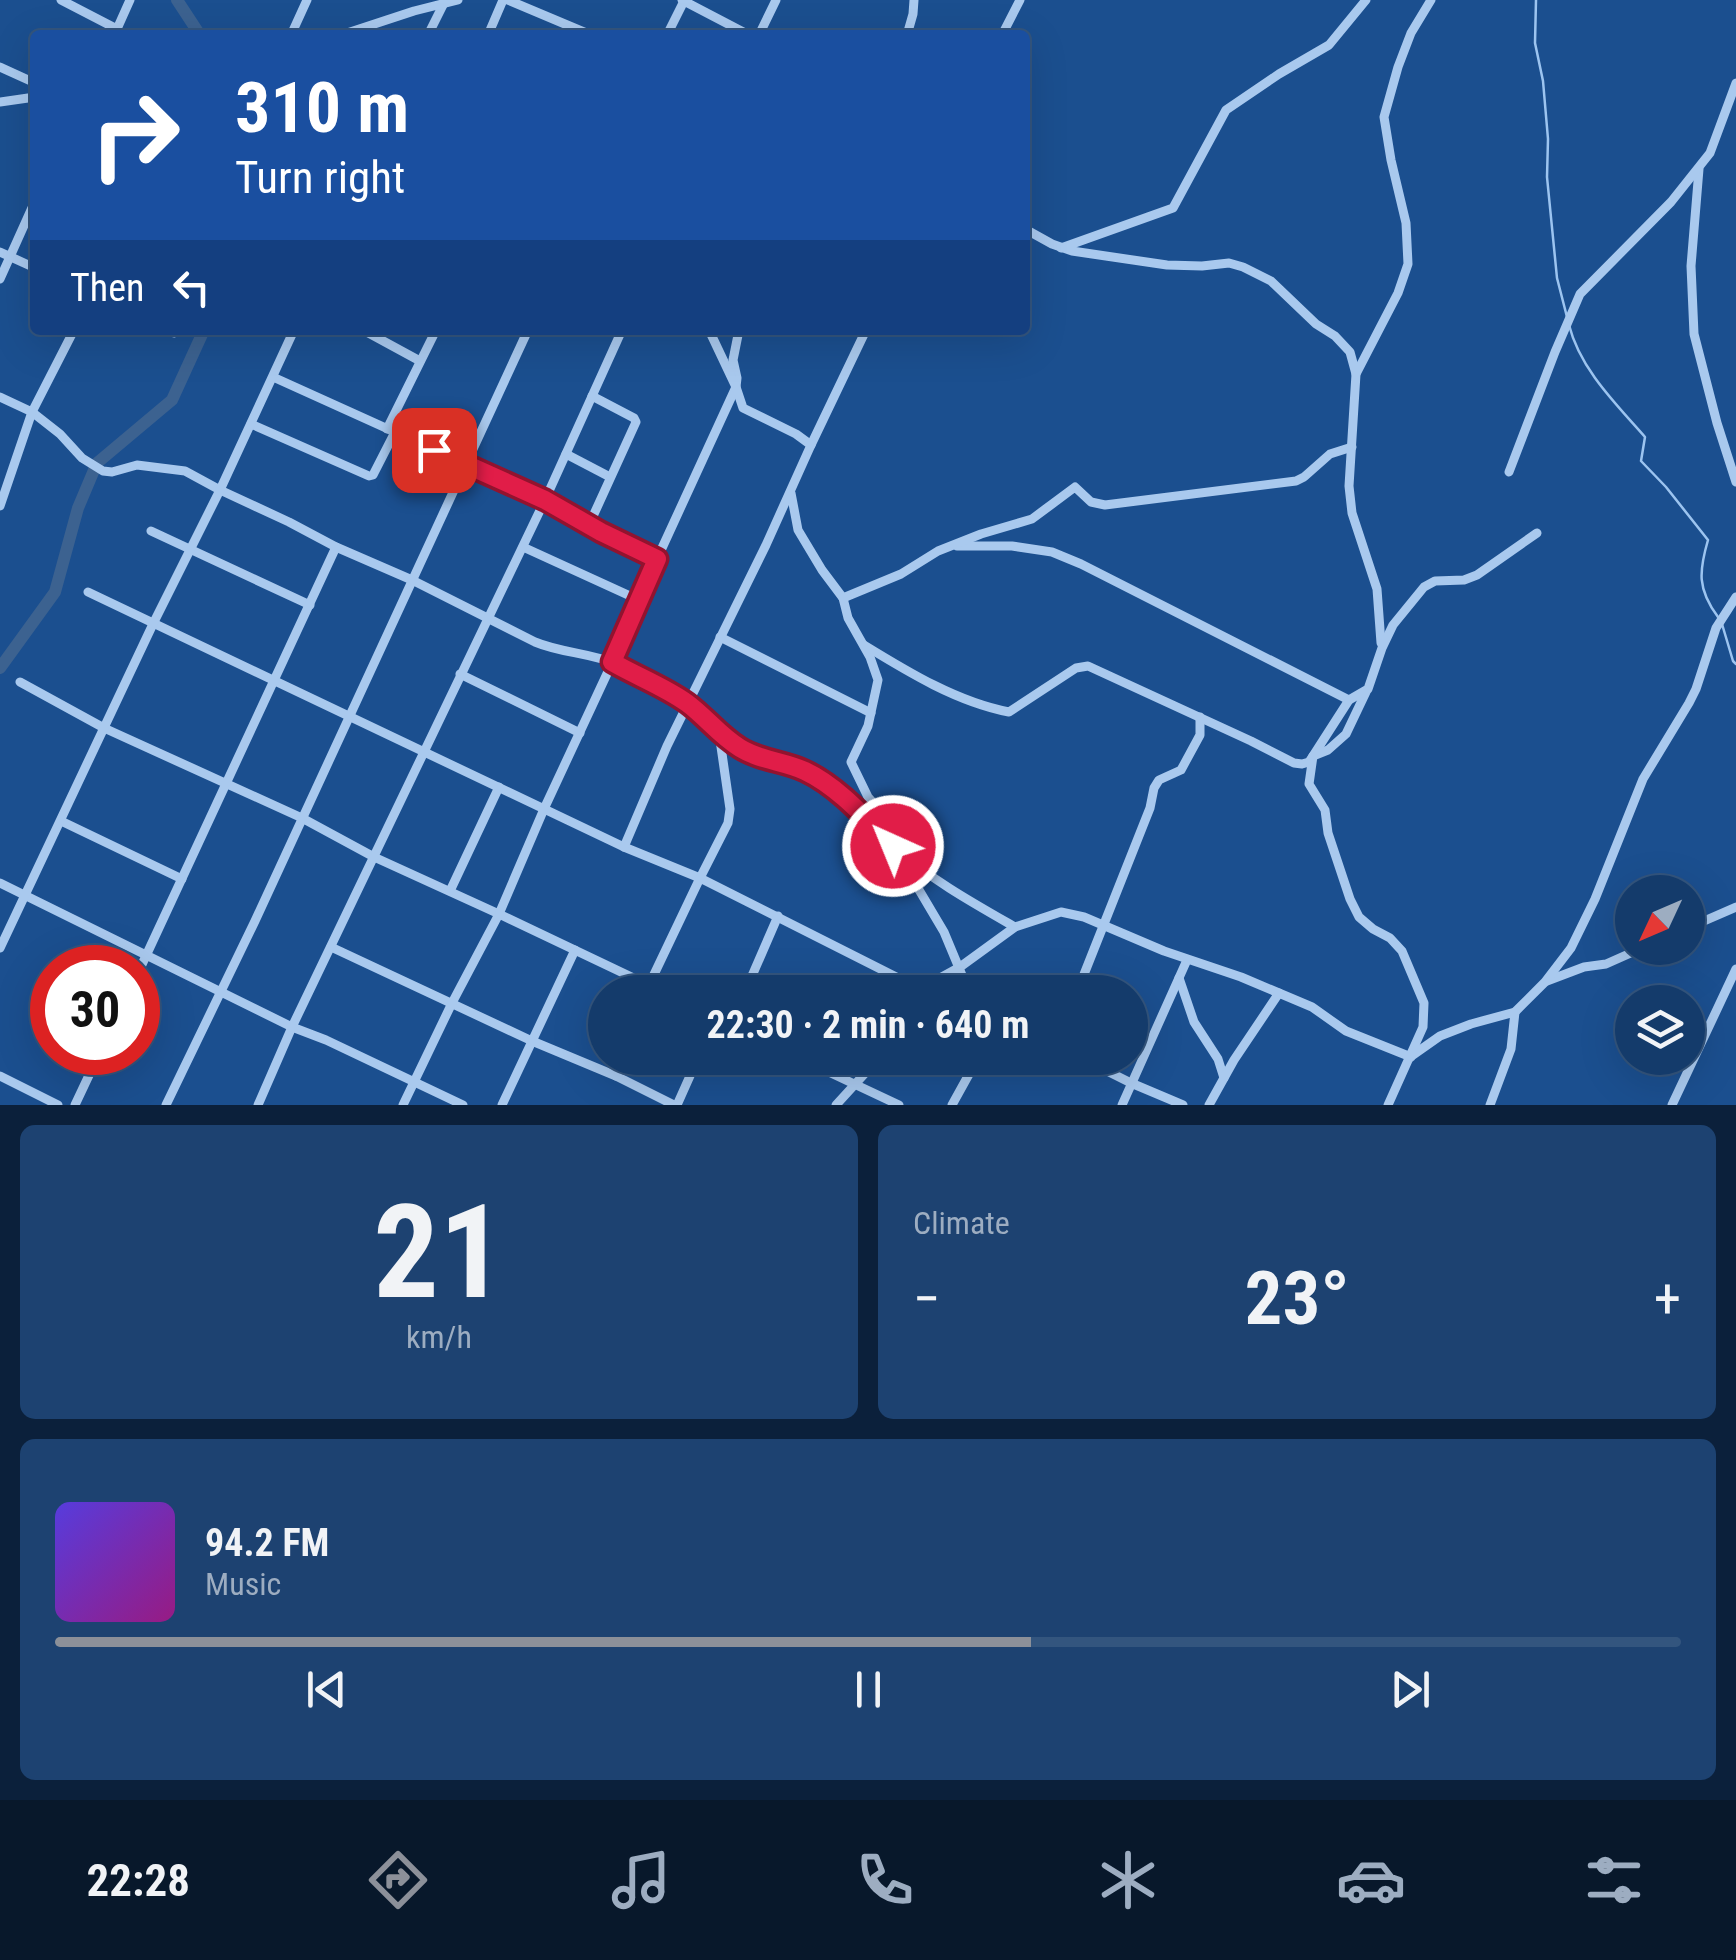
<!DOCTYPE html>
<html lang="en">
<head>
<meta charset="utf-8">
<style>
	:root { --surface:#143b6b; --page:#1d4271; --text:#f1f3f6; --muted:#9dadc1; --line:#33557e; --accent:#8c9099 }
	body { margin:0; font-family:"Roboto Condensed",sans-serif; background:var(--page); color:var(--text); height:100vh; display:flex; flex-direction:column; font-size:38px; white-space:nowrap }
	* { box-sizing:border-box; margin:0 }
	p { font-size:32px; color:var(--muted) }
	.icon { flex:none; width:55px; height:55px; fill:none; stroke:currentColor; stroke-width:2; stroke-linecap:round; stroke-linejoin:round }
	.map { position:relative; height:1105px; overflow:hidden }
	.side { display:flex; flex-direction:column; gap:20px; padding:20px; background:#0b203b; flex:1 }
	.side>* { flex:none }
	.hud { position:absolute; left:30px; top:30px; width:1000px; height:305px; border-radius:10px; box-shadow:0 10px 40px #0002,0 0 0 2px var(--line); background:#1a4fa0; color:#fff; overflow:hidden }
	.needle { width:65px; rotate:226deg }
	.fabs { position:absolute; left:1615px; top:875px; display:grid; gap:20px }
	.fabs a { display:grid; place-items:center; width:90px; height:90px; border-radius:50%; background:var(--surface); box-shadow:0 10px 40px #0002,0 0 0 2px var(--line); font-size:50px }
	.speed { position:absolute; left:30px; top:945px; display:flex; gap:20px; font-size:50px; font-weight:700; text-align:center }
	.speed>* { display:grid; place-content:center; width:130px; height:130px; border-radius:50%; background:var(--surface); box-shadow:0 10px 40px #0002,0 0 0 2px var(--line); line-height:1 }
	.speed .limit { border:15px solid #d22; background:#fff; color:#111 }
	.pin { position:absolute; display:grid; place-items:center; width:85px; height:85px; color:#fff; margin:-42px; border-radius:20px; box-shadow:0 5px 15px #0006 }
	.me { position:absolute; width:110px; margin:-55px; rotate:316deg; stroke-linejoin:round; filter:drop-shadow(0 0 8px #0008) }
	.turn { display:flex; align-items:center; gap:35px; height:210px; padding:0 40px; font-size:45px }
	.turn .icon { width:130px; height:130px; stroke-width:2.5 }
	.turn b { display:block; font-size:70px; line-height:85px }
	.then { display:flex; align-items:center; height:95px; padding:0 40px; background:#0003; gap:20px; font-size:38px }
	.big { font-size:75px; font-weight:700; line-height:1.1 }
	.side .tile { flex:1; display:flex; flex-direction:column; justify-content:center; gap:15px; min-width:0; padding:0 35px; border-radius:15px; background:var(--page) }
	.side .dial { align-items:center; gap:0 }
	.dial b { font-size:130px; line-height:1 }
	.song { display:flex; align-items:center; gap:30px }
	.cover { width:120px; height:120px; border-radius:15px; background:linear-gradient(135deg,hsl(250 70% 55%),hsl(310 70% 35%)) }
	.played { height:10px; border-radius:5px; background:linear-gradient(90deg,var(--accent) 60%,var(--line) 60%) }
	.keys { display:flex; justify-content:space-around; direction:ltr }
	.heat { display:flex; justify-content:space-between; align-items:center; font-size:55px; direction:ltr }
	.side .tiles { flex:1; display:grid; gap:20px; grid-template-columns:1fr 1fr }
	.tile:last-child { grid-column:span 2 }
	.trip { position:absolute; left:588px; top:975px; width:560px; height:100px; border-radius:50px; background:var(--surface); box-shadow:0 10px 40px #0002,0 0 0 2px var(--line); font-weight:700; line-height:100px; text-align:center }
	.tab-bar { display:flex; height:160px; justify-content:space-around; align-items:center; background:#08182b; color:var(--muted) }
	.tab-bar .icon { width:70px; height:70px }
	.tab-bar .current { color:var(--accent) }
	.tab-bar b { font-size:45px; color:var(--text) }
	.map>svg:first-child { display:block }
	.lines { fill:none; stroke-linecap:round; stroke-linejoin:round }
	.stream { stroke:#9cc4f0; stroke-width:2.5 }
	.river { stroke:#3c6290; stroke-width:12 }
	.minor { stroke:#a9c9ee; stroke-width:9 }
	.route-casing { stroke:#92132f; stroke-width:25 }
	.route { stroke:#e11d48; stroke-width:18 }
</style>
</head>
<body>
<div class="map">
<svg width="1736" height="1105" viewBox="0 0 1736 1105">
	<rect width="100%" height="100%" fill="#1b4f8f"/>
	<g class="lines">
		<g class="stream">
			<path d="M1536,0l-1,43 8,38 5,58 -1,38 10,101 10,39"/>
			<path d="M1569,325c11,44 47,79 76,112l-4,24 25,26 42,53c-9,31 -11,49 10,77"/>
			<path d="M1722,624l11,37 3,3"/>
		</g>
		<g class="river">
			<path d="M177,0l23,35"/>
			<path d="M0,668l55,-76 23,-84 19,-45 75,-63 32,-70"/>
		</g>
		<g class="minor">
			<path d="M61,0l56,29 -3,6"/>
			<path d="M508,0l83,35"/>
			<path d="M682,0l67,35"/>
			<path d="M117,29l13,-29"/>
			<path d="M291,35l16,-35"/>
			<path d="M341,35l73,-24 44,-11"/>
			<path d="M428,35l16,-32"/>
			<path d="M488,35l15,-35"/>
			<path d="M667,35l17,-34"/>
			<path d="M759,35l17,-35"/>
			<path d="M907,35l6,-21 1,-14"/>
			<path d="M1002,35l18,-35"/>
			<path d="M0,67l35,16"/>
			<path d="M0,102l35,-5"/>
			<path d="M1699,169l-8,97 3,68 23,89 19,59"/>
			<path d="M1025,229l27,15 20,7 95,14 35,1 27,-3 14,4 28,14 45,43 19,12 15,16 6,22"/>
			<path d="M1061,248l112,-40 53,-98 53,-36 50,-29 37,-45"/>
			<path d="M0,252l35,16"/>
			<path d="M0,279l35,-78"/>
			<path d="M168,330l6,3"/>
			<path d="M363,330l57,31"/>
			<path d="M273,377l272,123 56,32 56,27 79,-172 1,-9 -4,-18 6,-30"/>
			<path d="M0,397l32,15 28,22 22,24 21,13 9,1 25,-7 48,6 35,19 69,32 47,25 76,33 123,62c26,11 56,11 81,22 20,10 56,28 73,42 18,14 33,32 53,43 25,15 55,14 78,31 29,20 48,45 74,67 36,32 79,56 121,80"/>
			<path d="M251,424l118,52 4,-1 22,-43"/>
			<path d="M387,429l49,-99"/>
			<path d="M811,445l55,-115"/>
			<path d="M566,454l44,23"/>
			<path d="M1509,472l46,-120 25,-58 91,-92 39,-49 26,-70"/>
			<path d="M791,493l7,37 24,40 21,28 5,20 22,39 8,23 -10,46 -17,36 17,35 17,19 8,30 51,86 25,60"/>
			<path d="M0,506l32,-94 42,-82"/>
			<path d="M589,525l47,-103 -2,-4 -42,-22"/>
			<path d="M151,531l159,74"/>
			<path d="M957,546h55l40,6 29,12 268,136"/>
			<path d="M523,547l116,53"/>
			<path d="M88,592l536,255 76,31 28,-55 2,-14 -11,-76"/>
			<path d="M843,598l58,-24 37,-23 43,-17 51,-15 43,-32 16,15 14,3 191,-24 8,-4 26,-23 22,-7"/>
			<path d="M720,637l151,76"/>
			<path d="M1381,643l-4,-54 -25,-76 -3,-27 7,-112 42,-81 10,-29 -2,-41 -15,-63 -7,-43 14,-50 13,-34 20,-33"/>
			<path d="M864,645c44,27 93,57 145,67l67,-44 12,-2 163,75 43,22 8,1 7,-2 4,-6 15,-6 18,-16 20,-42"/>
			<path d="M460,674l120,59"/>
			<path d="M20,682l84,46 198,90 72,39 125,57 164,78"/>
			<path d="M61,821l121,58"/>
			<path d="M624,847l43,-101 99,-201 45,-100 -15,-11 -53,-26 -7,-21 -27,-57"/>
			<path d="M0,883l292,144 -34,78"/>
			<path d="M450,891l49,-104"/>
			<path d="M1688,928l48,-21"/>
			<path d="M331,947l201,94 84,35"/>
			<path d="M0,948l153,-324 67,-134 74,-160"/>
			<path d="M138,973l198,-426"/>
			<path d="M1179,978l15,44 24,37 6,19"/>
			<path d="M1547,981l37,-14 22,-3 36,-16"/>
			<path d="M649,985l51,-107 220,111"/>
			<path d="M745,992l33,-76"/>
			<path d="M918,992l2,-3 40,-22 55,-40 46,-15 23,5 80,34 77,26 71,30 34,24 65,26"/>
			<path d="M1077,992l73,-184 4,-20 5,-8 22,-10 19,-35v-18"/>
			<path d="M1413,1055l27,-19 31,-12 44,-12 30,-30 26,-34 24,-49 48,-120 46,-76 7,-14 20,-61 20,-31"/>
			<path d="M626,1058l-10,18 58,29"/>
			<path d="M799,1058l100,47"/>
			<path d="M1081,1058l50,25 52,22"/>
			<path d="M0,1076l58,29"/>
			<path d="M75,1105l25,-53"/>
			<path d="M166,1105l89,-184 273,-591"/>
			<path d="M403,1105l49,-102 47,-89 45,-105 68,-146 45,-104"/>
			<path d="M463,1105l-137,-65 -34,-13 253,-527 77,-170"/>
			<path d="M502,1105l73,-155"/>
			<path d="M677,1105l21,-47"/>
			<path d="M836,1105l43,-47"/>
			<path d="M952,1105l26,-47"/>
			<path d="M1122,1105l65,-145"/>
			<path d="M1209,1105l25,-45 45,-67"/>
			<path d="M1388,1105l35,-78 1,-24 -22,-52 -12,-13 -17,-9 -14,-12 -9,-18 -22,-66 -3,-23 -16,-26 4,-28 36,-56 19,-11 14,-41 11,-23 31,-38 11,-6 29,-1 13,-5 60,-42"/>
			<path d="M1490,1105l21,-56 4,-37"/>
			<path d="M1672,1105l64,-136"/>
		</g>
	</g>
	<g class="lines">
		<defs>
			<path id="route" d="M434,450l111,50 56,32 56,27 -45,103c24,14 53,25 75,41 19,14 33,33 53,45 21,13 44,13 65,23 34,16 62,49 88,75"/>
		</defs>
		<use href="#route" class="route-casing"/>
		<use href="#route" class="route"/>
	</g>
</svg>
<div class="fabs">
<a><svg class="needle" viewBox="-14 -14 28 28"><path d="M0-13l5 13h-10z" fill="#e53935"/><path d="M0 13l5-13h-10z" fill="#9dadc1"/></svg></a>
<a><svg class="icon" aria-label="layers" viewBox="0 0 24 24"><path d="M12 4l9 5-9 5-9-5zM3 14l9 5 9-5"/></svg></a>
</div>
<div class="speed"><div class="limit">30</div></div>
<div class="pin" style="left:434px;top:450px;background:#d93025"><svg class="icon" aria-label="arrive" viewBox="0 0 24 24"><path d="M6 21V4h12l-3 4 3 4H6"/></svg></div>
<svg class="me" style="left:893px;top:846px" viewBox="-20 -20 40 40"><circle r="17" fill="#e11d48" stroke="#fff" stroke-width="3"/><path d="M0-11L8 9 0 5-8 9z" fill="#fff"/></svg>
<div class="trip">22:30 · 2 min · 640 m</div>
<div class="hud">
<div class="turn"><svg class="icon" aria-label="right" viewBox="0 0 24 24"><path d="M7 20v-9h11M14 6l5 5-5 5"/></svg><div><b>310 m</b>Turn right</div></div>
<div class="then">Then<svg class="icon" aria-label="left" viewBox="0 0 24 24"><path d="M17 20v-9H6M10 6l-5 5 5 5"/></svg></div>
</div>
</div>
<section class="side">
<div class="tiles">
<div class="tile dial"><b>21</b><p>km/h</p></div>
<div class="tile"><p>Climate</p>
<div class="heat"><a>−</a><b class="big">23°</b><a>+</a></div>
</div>
<div class="tile">
<div class="song"><i class="cover"></i><div><b>94.2 FM</b><p>Music</p></div></div>
<div class="played"></div>
<div class="keys"><svg class="icon" aria-label="previous" viewBox="0 0 24 24"><path d="M18 5L8 12l10 7zM5 5v14"/></svg><svg class="icon" aria-label="pause" viewBox="0 0 24 24"><path d="M8 5v14M16 5v14"/></svg><svg class="icon" aria-label="next" viewBox="0 0 24 24"><path d="M6 5l10 7-10 7zM19 5v14"/></svg></div>
</div>
</div>
</section>
<nav class="tab-bar">
<b>22:28</b>
<svg class="icon current" aria-label="directions" viewBox="0 0 24 24"><path d="M12 3l9 9-9 9-9-9zM9 14v-3h6M13 9l2 2-2 2"/></svg>
<svg class="icon" aria-label="music" viewBox="0 0 24 24"><path d="M9 18V5l10-2v13"/><circle cx="6" cy="18" r="3"/><circle cx="16" cy="16" r="3"/></svg>
<svg class="icon" aria-label="phone" viewBox="0 0 24 24"><path d="M5 4h4l2 5-3 2q2 4 5 5l2-3 5 2v4C11 20 4 13 5 4z"/></svg>
<svg class="icon" aria-label="climate" viewBox="0 0 24 24"><path d="M12 3v18M4 7l16 10M4 17L20 7"/></svg>
<svg class="icon" aria-label="car" viewBox="0 0 24 24"><path d="M5 17H2v-5l4-1 3-4h7l3 4 3 1v5h-3M9 17h6M6 11h13"/><circle cx="7" cy="17" r="2"/><circle cx="17" cy="17" r="2"/></svg>
<svg class="icon" aria-label="filters" viewBox="0 0 24 24"><path d="M4 7h16M4 17h16"/><circle cx="9" cy="7" r="2"/><circle cx="15" cy="17" r="2"/></svg>
</nav>
</body>
</html>
